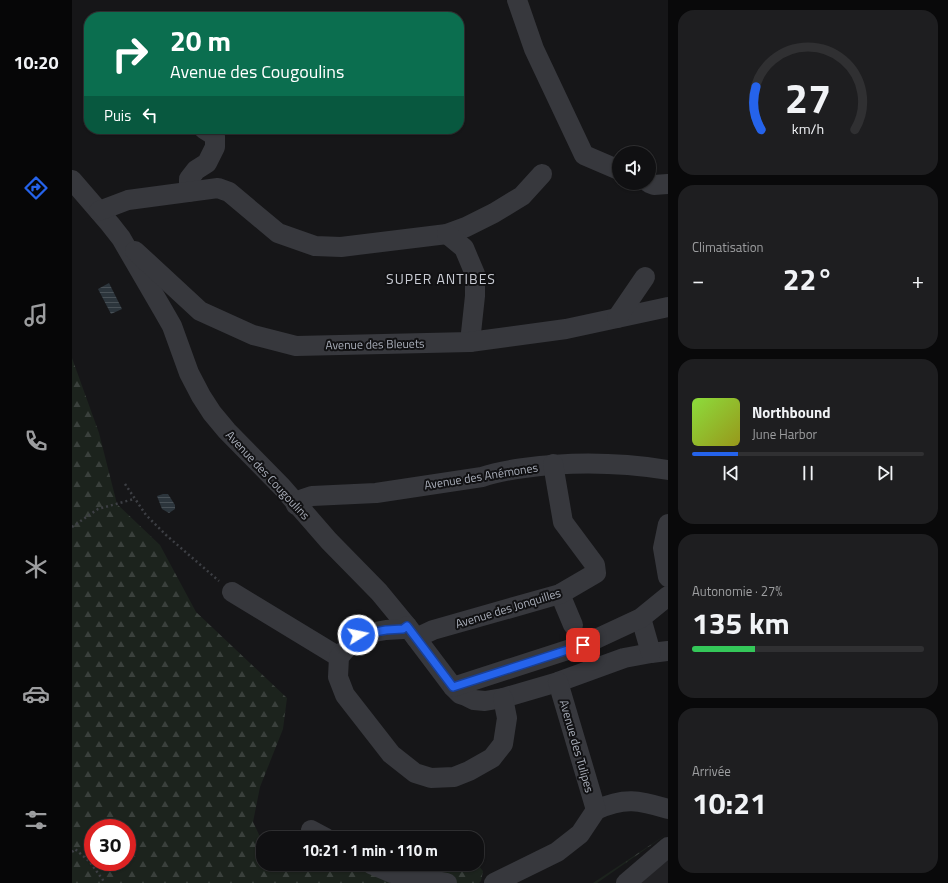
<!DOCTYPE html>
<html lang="fr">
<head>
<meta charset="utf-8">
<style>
	:root { --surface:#101012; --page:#1e1e20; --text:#f1f3f6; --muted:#9c9d9f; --line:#303032; --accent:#2563eb }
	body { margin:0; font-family:"Titillium Web",sans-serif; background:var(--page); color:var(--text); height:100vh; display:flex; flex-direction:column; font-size:15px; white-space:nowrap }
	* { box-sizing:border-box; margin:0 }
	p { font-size:13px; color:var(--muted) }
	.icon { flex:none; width:22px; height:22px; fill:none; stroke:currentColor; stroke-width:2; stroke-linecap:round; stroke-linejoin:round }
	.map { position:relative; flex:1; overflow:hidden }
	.side { display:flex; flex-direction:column; gap:10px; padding:10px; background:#09090a; width:280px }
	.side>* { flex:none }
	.hud { position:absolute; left:12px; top:12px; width:380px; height:122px; border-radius:16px; box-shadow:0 1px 3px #0004,0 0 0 1px var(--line); background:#0b6e4f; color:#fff; overflow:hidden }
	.tools { position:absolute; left:540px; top:146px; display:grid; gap:8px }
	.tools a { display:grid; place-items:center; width:44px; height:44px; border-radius:50%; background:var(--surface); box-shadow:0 1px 3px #0004,0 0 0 1px var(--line); font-size:20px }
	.speed { position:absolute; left:12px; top:819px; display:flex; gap:8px; font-size:20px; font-weight:700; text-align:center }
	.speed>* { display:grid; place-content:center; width:52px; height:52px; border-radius:50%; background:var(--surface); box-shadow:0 1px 3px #0004,0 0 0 1px var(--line); line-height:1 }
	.speed .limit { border:6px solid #d22; background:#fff; color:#111 }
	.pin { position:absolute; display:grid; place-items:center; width:34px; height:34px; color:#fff; margin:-17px; border-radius:8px; box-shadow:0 2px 6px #0006 }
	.me { position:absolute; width:44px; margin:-22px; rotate:80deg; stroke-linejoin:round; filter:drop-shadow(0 0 3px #0008) }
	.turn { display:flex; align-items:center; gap:14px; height:84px; padding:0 20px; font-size:18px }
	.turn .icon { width:52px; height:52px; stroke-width:2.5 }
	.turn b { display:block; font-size:28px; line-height:34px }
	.then { display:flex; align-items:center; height:38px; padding:0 20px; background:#0003; gap:8px; font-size:15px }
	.big { font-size:30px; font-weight:700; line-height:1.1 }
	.side .tile { flex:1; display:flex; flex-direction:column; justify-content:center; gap:6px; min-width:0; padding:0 14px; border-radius:16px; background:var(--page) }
	.side .dial { align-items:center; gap:0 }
	.dial svg { height:104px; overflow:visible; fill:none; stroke:var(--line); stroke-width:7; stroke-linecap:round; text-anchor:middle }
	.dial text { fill:var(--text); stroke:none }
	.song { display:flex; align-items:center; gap:12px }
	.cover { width:48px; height:48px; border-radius:6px; background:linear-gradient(135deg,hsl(90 70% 55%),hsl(60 70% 35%)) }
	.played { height:4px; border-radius:2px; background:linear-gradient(90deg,var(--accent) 20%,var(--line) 20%) }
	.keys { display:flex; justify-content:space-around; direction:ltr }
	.heat { display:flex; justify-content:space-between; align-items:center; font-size:22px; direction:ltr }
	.charge { height:6px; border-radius:3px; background:linear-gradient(90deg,#34c759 27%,var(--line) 0) }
	.trip { position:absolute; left:184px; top:831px; width:228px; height:40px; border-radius:16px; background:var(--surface); box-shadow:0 1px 3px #0004,0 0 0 1px var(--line); font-weight:700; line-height:40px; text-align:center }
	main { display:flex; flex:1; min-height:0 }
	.tab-bar { display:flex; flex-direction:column; width:72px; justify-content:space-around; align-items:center; background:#060607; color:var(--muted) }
	.tab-bar .icon { width:28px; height:28px }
	.tab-bar .on { color:var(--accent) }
	.tab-bar b { font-size:18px; color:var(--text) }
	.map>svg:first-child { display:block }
	.built { fill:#222225 }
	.forest { fill:url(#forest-firs); fill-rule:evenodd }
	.water { fill:url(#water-rules) }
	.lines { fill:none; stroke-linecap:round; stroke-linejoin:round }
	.path { stroke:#3d3f44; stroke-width:2.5; stroke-dasharray:2 3; stroke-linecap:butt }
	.minor { stroke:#37383d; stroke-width:20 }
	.route-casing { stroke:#184099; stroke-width:10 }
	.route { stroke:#2563eb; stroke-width:7 }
	.labels { text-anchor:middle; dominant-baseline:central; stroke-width:4; stroke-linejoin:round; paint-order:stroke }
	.street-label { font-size:12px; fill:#a8adb8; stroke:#111113 }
	.quarter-label { font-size:14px; letter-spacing:1px; fill:#c9ccd4; stroke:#111113 }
</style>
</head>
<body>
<main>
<nav class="tab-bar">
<b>10:20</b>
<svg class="icon on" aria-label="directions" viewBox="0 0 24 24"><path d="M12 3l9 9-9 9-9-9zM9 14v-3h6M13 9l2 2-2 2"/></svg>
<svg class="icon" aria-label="music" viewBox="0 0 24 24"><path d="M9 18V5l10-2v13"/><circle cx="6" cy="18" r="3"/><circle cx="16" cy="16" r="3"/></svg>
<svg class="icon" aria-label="phone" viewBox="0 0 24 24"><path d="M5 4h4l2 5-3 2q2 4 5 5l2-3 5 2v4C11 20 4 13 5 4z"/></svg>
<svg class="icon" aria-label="climate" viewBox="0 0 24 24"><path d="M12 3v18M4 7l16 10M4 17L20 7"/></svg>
<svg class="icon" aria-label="car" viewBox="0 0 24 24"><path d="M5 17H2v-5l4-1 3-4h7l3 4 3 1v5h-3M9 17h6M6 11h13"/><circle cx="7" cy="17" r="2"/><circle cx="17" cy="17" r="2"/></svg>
<svg class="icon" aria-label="filters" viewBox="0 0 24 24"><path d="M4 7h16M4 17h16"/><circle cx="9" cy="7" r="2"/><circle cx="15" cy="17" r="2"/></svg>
</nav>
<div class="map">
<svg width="596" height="883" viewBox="0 0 596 883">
	<defs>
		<pattern id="forest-firs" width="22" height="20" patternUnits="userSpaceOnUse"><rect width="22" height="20" fill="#1c231d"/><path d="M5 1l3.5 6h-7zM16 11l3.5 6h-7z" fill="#3a403c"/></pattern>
		<pattern id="water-rules" width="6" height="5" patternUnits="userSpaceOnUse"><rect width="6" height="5" fill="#2c353c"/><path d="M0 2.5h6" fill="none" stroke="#485056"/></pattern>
	</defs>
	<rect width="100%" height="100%" fill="#161618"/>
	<path class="built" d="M596,855v28h-33z"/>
	<g class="forest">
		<path d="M0,358l27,75 18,71 43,41 36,67 91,86 -4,31 -23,58 -7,35 10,21v21h214l6,7 -2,10 -2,2h-407zM21,828h34v34h-34z"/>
		<path d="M595,834l-70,49h-4z"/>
	</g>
	<g class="water">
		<path d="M37,283l13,26 -11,5 -13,-25z"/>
		<path d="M91,494h5l7,11v4l-6,4 -7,-4 -5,-13z"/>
	</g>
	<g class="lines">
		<g class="path">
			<path d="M53,484l21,31 20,20 53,46"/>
			<path d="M0,527l26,-18 36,-10"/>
			<path d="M0,852l3,-3 15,13 15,21"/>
		</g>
		<g class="minor">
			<path d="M445,0l17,49 50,106 35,15"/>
			<path d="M0,180l38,44 11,14 43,74 8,14 17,47 12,23 11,17 15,18 55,56 47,54 50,51 28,34 46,61 7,7 6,2 8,4 11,1 18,-3 55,-16 66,-24 27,-5 17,-2"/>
			<path d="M577,183l5,2 14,-1"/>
			<path d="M117,192v-13l7,-9 11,-7 8,-16v-11l-11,-7"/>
			<path d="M27,211l29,-11 90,-12 11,4 49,41 37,13 26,1 106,-13 19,-7 28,-14 28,-17 20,-22"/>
			<path d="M375,234l17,14 11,26v22l-5,46"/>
			<path d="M63,251l65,60 53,24 43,11 174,-4 96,-13 102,-22"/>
			<path d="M545,318l28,-41"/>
			<path d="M224,505l7,-6 9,-3 64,-3 106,-16c14,-5 27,-7 42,-9 50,-7 94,-6 144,2"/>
			<path d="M596,524l-5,24 5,29"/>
			<path d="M160,592l107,65"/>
			<path d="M488,594l13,31"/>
			<path d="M569,618l10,35"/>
			<path d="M335,626l-4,3 -17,1 -28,5 -19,22 -1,20 7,18 46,59 24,19 16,5 23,-1 15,-6 23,-13 11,-14 4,-26 -4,-20"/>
			<path d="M344,638l17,-8 127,-36 36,-21 -1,-8 -32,-43 -10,-58"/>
			<path d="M381,687l130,-42 58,-27 27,-22"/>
			<path d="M524,810c28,-13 43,-10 72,-1"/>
			<path d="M239,830l15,8"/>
			<path d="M299,864l21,9 55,10"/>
			<path d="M422,883l63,-31 23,-18 16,-24 -38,-128"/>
			<path d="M554,883l42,-36"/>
		</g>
	</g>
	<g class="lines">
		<defs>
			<path id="route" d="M286,635l28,-5 17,-1 4,-3 46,61 130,-42"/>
		</defs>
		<use href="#route" class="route-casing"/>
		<use href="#route" class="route"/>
	</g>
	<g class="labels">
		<g class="street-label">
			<text transform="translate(303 344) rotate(-1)">Avenue des Bleuets</text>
			<text transform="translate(196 475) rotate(47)">Avenue des Cougoulins</text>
			<text transform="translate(409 476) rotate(-9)">Avenue des Anémones</text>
			<text transform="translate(436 608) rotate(-17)">Avenue des Jonquilles</text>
			<text transform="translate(505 746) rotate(74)">Avenue des Tulipes</text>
		</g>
		<g class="quarter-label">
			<text x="369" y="278">SUPER ANTIBES</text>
		</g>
	</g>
</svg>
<div class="tools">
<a><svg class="icon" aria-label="sound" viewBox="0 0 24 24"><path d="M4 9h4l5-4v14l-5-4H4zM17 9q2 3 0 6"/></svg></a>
</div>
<div class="speed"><div class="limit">30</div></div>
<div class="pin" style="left:511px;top:645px;background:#d93025"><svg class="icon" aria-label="arrive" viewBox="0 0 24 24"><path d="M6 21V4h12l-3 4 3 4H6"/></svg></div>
<svg class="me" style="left:286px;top:635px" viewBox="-20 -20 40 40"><circle r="17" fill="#2563eb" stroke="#fff" stroke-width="3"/><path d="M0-11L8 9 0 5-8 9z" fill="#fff"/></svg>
<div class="trip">10:21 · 1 min · 110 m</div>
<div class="hud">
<div class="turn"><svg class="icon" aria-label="right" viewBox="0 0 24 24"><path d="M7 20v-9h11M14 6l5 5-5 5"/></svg><div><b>20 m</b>Avenue des Cougoulins</div></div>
<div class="then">Puis<svg class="icon" aria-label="left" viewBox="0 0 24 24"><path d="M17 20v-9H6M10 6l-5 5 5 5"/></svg></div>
</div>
</div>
<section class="side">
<div class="tile dial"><svg viewBox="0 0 100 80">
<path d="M14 69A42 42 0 1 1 86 69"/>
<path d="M14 69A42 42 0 0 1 10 36" stroke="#2563eb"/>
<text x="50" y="56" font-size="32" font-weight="700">27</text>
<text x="50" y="72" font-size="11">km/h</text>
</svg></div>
<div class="tile"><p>Climatisation</p>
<div class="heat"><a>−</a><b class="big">22°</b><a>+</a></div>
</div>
<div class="tile">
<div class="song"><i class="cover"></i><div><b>Northbound</b><p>June Harbor</p></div></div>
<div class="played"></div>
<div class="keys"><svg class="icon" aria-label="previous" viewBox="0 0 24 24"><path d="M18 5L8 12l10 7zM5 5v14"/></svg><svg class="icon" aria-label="pause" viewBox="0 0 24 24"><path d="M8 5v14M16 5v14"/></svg><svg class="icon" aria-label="next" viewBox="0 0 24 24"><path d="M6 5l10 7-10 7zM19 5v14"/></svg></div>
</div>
<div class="tile"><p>Autonomie · 27%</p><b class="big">135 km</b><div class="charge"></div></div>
<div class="tile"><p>Arrivée</p><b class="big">10:21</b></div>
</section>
</main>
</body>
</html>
